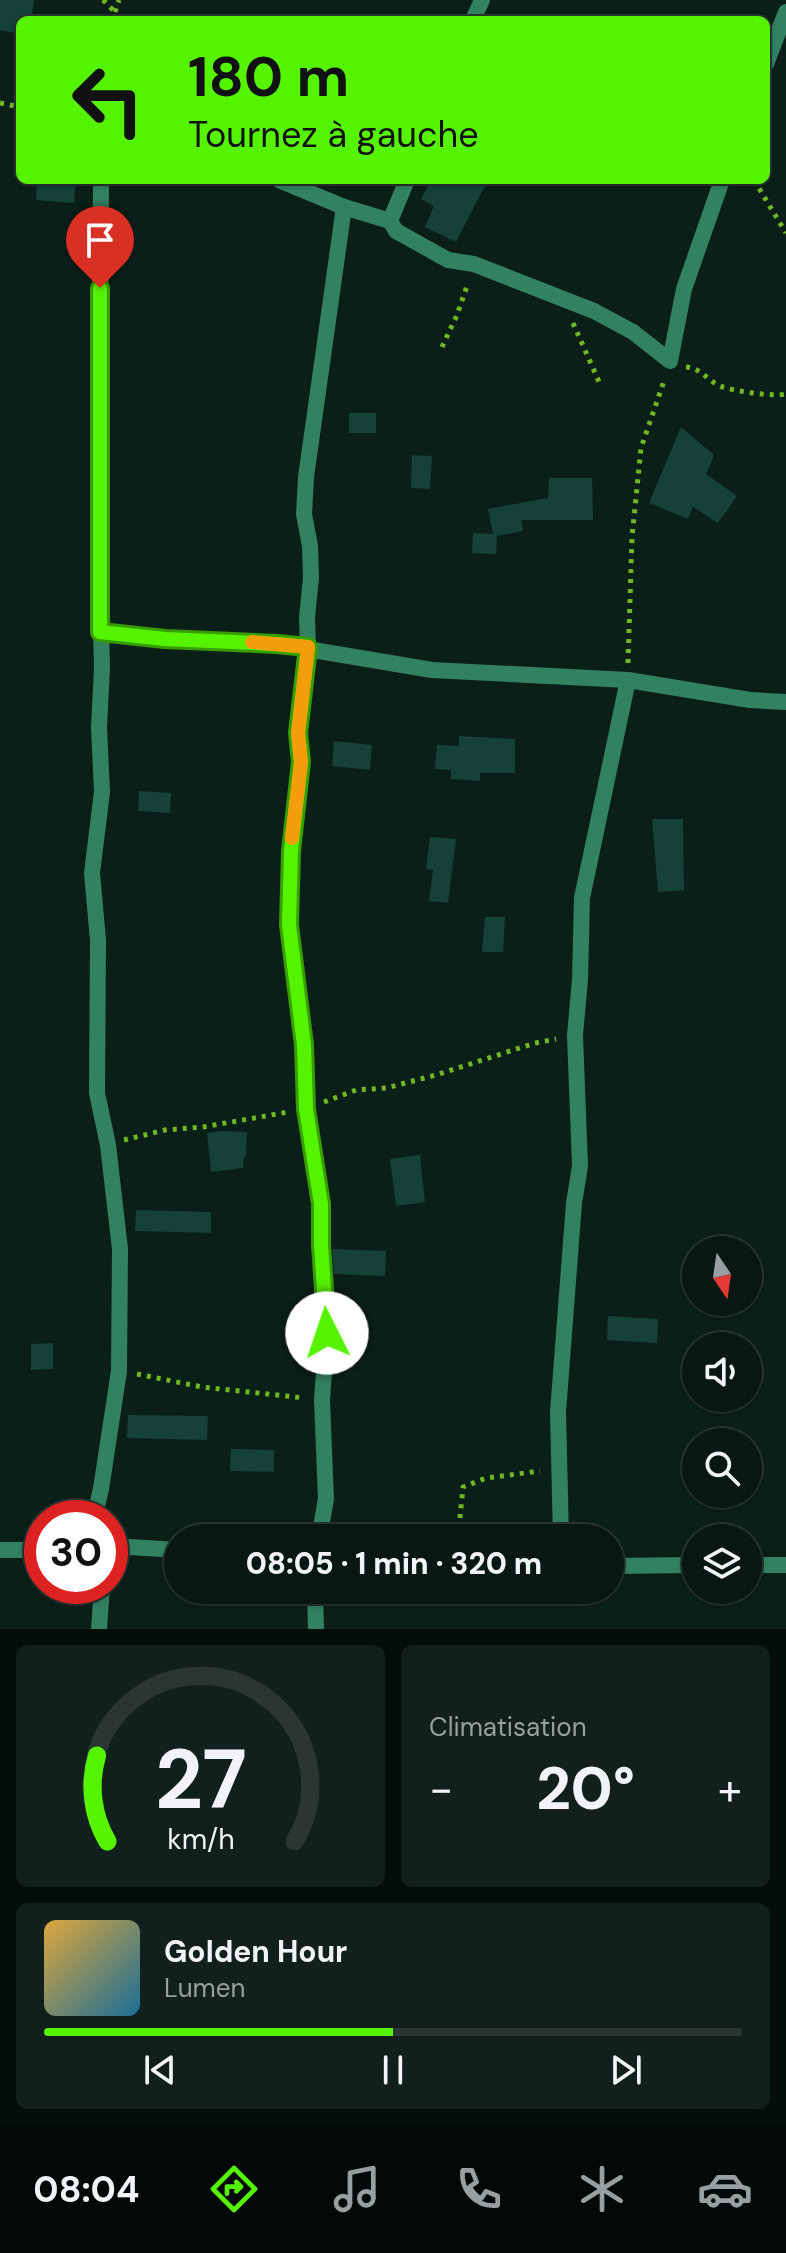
<!DOCTYPE html>
<html lang="fr">
<head>
<meta charset="utf-8">
<style>
	:root { --surface:#081713; --page:#11201c; --text:#f1f3f6; --muted:#989fa0; --line:#293633; --accent:#56f300 }
	body { margin:0; font-family:"DM Sans",sans-serif; background:var(--page); color:var(--text); height:100vh; display:flex; flex-direction:column; font-size:30px; white-space:nowrap }
	* { box-sizing:border-box; margin:0 }
	p { font-size:26px; color:var(--muted) }
	.icon { flex:none; width:44px; height:44px; fill:none; stroke:currentColor; stroke-width:2; stroke-linecap:round; stroke-linejoin:round }
	.map { position:relative; height:1629px; overflow:hidden }
	.drawer { display:flex; flex-direction:column; gap:16px; padding:16px; background:#040d0a; flex:1 }
	.drawer>* { flex:none }
	.guide { position:absolute; left:16px; top:16px; width:754px; height:168px; border-radius:12px; box-shadow:0 2px 6px #0004,0 0 0 2px var(--line); background:#56f300; color:#111; overflow:hidden }
	.needle { width:52px; rotate:167deg }
	.buttons { position:absolute; left:682px; top:1236px; display:grid; gap:16px }
	.buttons a { display:grid; place-items:center; width:80px; height:80px; border-radius:50%; background:var(--surface); box-shadow:0 2px 6px #0004,0 0 0 2px var(--line); font-size:40px }
	.speed { position:absolute; left:24px; top:1500px; display:flex; gap:16px; font-size:40px; font-weight:700; text-align:center }
	.speed>* { display:grid; place-content:center; width:104px; height:104px; border-radius:50%; background:var(--surface); box-shadow:0 2px 6px #0004,0 0 0 2px var(--line); line-height:1 }
	.speed .limit { border:12px solid #d22; background:#fff; color:#111 }
	.pin { position:absolute; display:grid; place-items:center; width:68px; height:68px; color:#fff; margin:-82px -34px; border-radius:50% 50% 50% 0; rotate:-45deg; box-shadow:0 0 8px #0007 }
	.pin .icon { rotate:45deg }
	.me { position:absolute; width:88px; margin:-44px; rotate:356deg; stroke-linejoin:round; filter:drop-shadow(0 0 6px #0008) }
	.turn { display:flex; align-items:center; gap:28px; height:168px; padding:0 40px; font-size:36px }
	.turn .icon { width:104px; height:104px; stroke-width:2.5 }
	.turn b { display:block; font-size:56px; line-height:68px }
	.big { font-size:60px; font-weight:800; line-height:1.1 }
	.drawer .widget { flex:1; display:flex; flex-direction:column; justify-content:center; gap:12px; min-width:0; padding:0 28px; border-radius:12px; background:var(--page) }
	.drawer .dial { align-items:center; gap:0 }
	.dial svg { height:208px; overflow:visible; fill:none; stroke:var(--line); stroke-width:7; stroke-linecap:round; text-anchor:middle }
	.dial text { fill:var(--text); stroke:none }
	.song { display:flex; align-items:center; gap:24px }
	.cover { width:96px; height:96px; border-radius:12px; background:linear-gradient(135deg,hsl(40 70% 55%),hsl(200 70% 35%)) }
	.played { height:8px; border-radius:4px; background:linear-gradient(90deg,var(--accent) 50%,var(--line) 50%) }
	.keys { display:flex; justify-content:space-around; direction:ltr }
	.heat { display:flex; justify-content:space-between; align-items:center; font-size:44px; direction:ltr }
	.drawer .tiles { flex:1; display:grid; gap:16px; grid-template-columns:1fr 1fr }
	.widget:last-child { grid-column:span 2 }
	.trip { position:absolute; left:164px; top:1524px; width:460px; height:80px; border-radius:40px; background:var(--surface); box-shadow:0 2px 6px #0004,0 0 0 2px var(--line); font-weight:800; line-height:80px; text-align:center }
	.tab-bar { display:flex; height:128px; justify-content:space-around; align-items:center; background:#030908; color:var(--muted) }
	.tab-bar .icon { width:56px; height:56px }
	.tab-bar .selected { color:var(--accent) }
	.tab-bar b { font-size:36px; color:var(--text) }
	.map>svg:first-child { display:block }
	.building { fill:#154136 }
	.lines { fill:none; stroke-linecap:round; stroke-linejoin:round }
	.path { stroke:#6fb824; stroke-width:5; stroke-dasharray:4 6; stroke-linecap:butt }
	.minor { stroke:#328261; stroke-width:16 }
	.route-casing { stroke:#389e00; stroke-width:20 }
	.route { stroke:#56f300; stroke-width:14 }
	.slow { stroke:#f59e0b; stroke-width:14 }
</style>
</head>
<body>
<div class="map">
<svg width="786" height="1629" viewBox="0 0 786 1629">
	<rect width="100%" height="100%" fill="#0b1f19"/>
	<g class="building">
		<path d="M0,0h34l-3,20h-11v14l-20,-4z"/>
		<path d="M37,180h39l-2,23 -38,-3z"/>
		<path d="M431,180h57l-32,62 -31,-15 9,-21 -13,-7z"/>
		<rect x="349" y="413" width="27" height="20"/>
		<path d="M681,427l33,28 -8,19 31,22 -19,27 -25,-16 -5,12 -39,-16z"/>
		<path d="M412,455l20,1 -2,33 -19,-1z"/>
		<path d="M549,478h43l1,42h-72l2,11 -26,5 -1,18 -24,-1 1,-20 20,1 -5,-25 60,-11z"/>
		<path d="M459,736l56,3v34h-35v8l-29,-2v-9l-16,-1 2,-24 22,1z"/>
		<path d="M334,741l38,4 -2,25 -38,-4z"/>
		<path d="M139,791l32,2 -1,20 -32,-2z"/>
		<path d="M652,819h31l1,71 -26,2z"/>
		<path d="M430,837l26,2 -8,64 -19,-2 4,-31 -7,-1z"/>
		<path d="M485,917h20l-2,35h-21z"/>
		<path d="M222,1131l25,1 -1,25h-2l-1,11 -32,4 -4,-39z"/>
		<path d="M420,1155l5,47 -29,4 -6,-47z"/>
		<path d="M136,1210l75,2v21l-76,-2z"/>
		<path d="M332,1249l54,2 -1,25 -51,-2z"/>
		<path d="M608,1316l50,3 -1,24 -50,-3z"/>
		<path d="M53,1343v26l-22,1v-26z"/>
		<path d="M128,1415l80,1 -1,24 -80,-2z"/>
		<path d="M231,1449l43,1v22l-44,-1z"/>
	</g>
	<g class="lines">
		<g class="path">
			<path d="M103,0l12,12 -2,8"/>
			<path d="M115,12l4,-12"/>
			<path d="M0,103l20,4"/>
			<path d="M754,180l32,53"/>
			<path d="M573,323l27,61"/>
			<path d="M442,347l15,-32 11,-32"/>
			<path d="M686,367c15,1 21,13 34,19 12,5 54,11 66,8"/>
			<path d="M628,663l4,-126 9,-89 24,-70"/>
			<path d="M324,1102l32,-12 30,-2 50,-13 99,-32 21,-4"/>
			<path d="M124,1140l41,-10 38,-3 85,-15"/>
			<path d="M137,1374l65,13 103,11"/>
			<path d="M458,1538l5,-51 23,-9 54,-7"/>
		</g>
		<g class="minor">
			<path d="M473,20l9,-20"/>
			<path d="M766,64l20,-52"/>
			<path d="M279,180l65,27 46,14 17,-41"/>
			<path d="M390,221l6,10 52,29 26,4 120,47 39,21 37,29 14,-72 38,-109"/>
			<path d="M100,632l65,7 112,5 155,26 196,10 122,20 36,2"/>
			<path d="M94,1518l7,-29 18,-118 1,-122 -12,-104 -11,-52 1,-153 -6,-67 10,-81 -3,-65 3,-59 -3,-115 2,-373"/>
			<path d="M319,1538l7,-39 -4,-99 5,-67 -6,-88v-41l-15,-95 -2,-64 -15,-120 2,-74 10,-89 -3,-29 10,-86 -1,-30 4,-39 -1,-32 -6,-32 2,-37 38,-270"/>
			<path d="M561,1538l-3,-126 16,-209 6,-37 -5,-131 5,-55 2,-82 46,-218"/>
			<path d="M110,1548l20,-1 48,3"/>
			<path d="M0,1550h42"/>
			<path d="M748,1565h38"/>
			<path d="M610,1566l86,-1"/>
			<path d="M315,1590l1,39"/>
			<path d="M99,1629l3,-43"/>
		</g>
	</g>
	<g class="lines">
		<defs>
			<path id="route" d="M100,288v344l65,7 112,5 31,3 -10,86 3,29 -10,89 -2,74 15,120 2,64 15,95v41l6,88"/>
		</defs>
		<use href="#route" class="route-casing"/>
		<use href="#route" class="route"/>
		<path class="slow" d="M252,642l56,5 -10,86 3,29 -9,76"/>
	</g>
</svg>
<div class="buttons">
<a><svg class="needle" viewBox="-14 -14 28 28"><path d="M0-13l5 13h-10z" fill="#e53935"/><path d="M0 13l5-13h-10z" fill="#989fa0"/></svg></a>
<a><svg class="icon" aria-label="sound" viewBox="0 0 24 24"><path d="M4 9h4l5-4v14l-5-4H4zM17 9q2 3 0 6"/></svg></a>
<a><svg class="icon" aria-label="search" viewBox="0 0 24 24"><circle cx="10" cy="10" r="6"/><path d="M15 15l6 6"/></svg></a>
<a><svg class="icon" aria-label="layers" viewBox="0 0 24 24"><path d="M12 4l9 5-9 5-9-5zM3 14l9 5 9-5"/></svg></a>
</div>
<div class="speed"><div class="limit">30</div></div>
<div class="pin" style="left:100px;top:288px;background:#d93025"><svg class="icon" aria-label="arrive" viewBox="0 0 24 24"><path d="M6 21V4h12l-3 4 3 4H6"/></svg></div>
<svg class="me" style="left:327px;top:1333px" viewBox="-20 -20 40 40"><circle r="19" fill="#fff"/><path d="M0-13L10 11 0 6-10 11z" fill="#56f300"/></svg>
<div class="trip">08:05 · 1 min · 320 m</div>
<div class="guide">
<div class="turn"><svg class="icon" aria-label="left" viewBox="0 0 24 24"><path d="M17 20v-9H6M10 6l-5 5 5 5"/></svg><div><b>180 m</b>Tournez à gauche</div></div>
</div>
</div>
<section class="drawer">
<div class="tiles">
<div class="widget dial"><svg viewBox="0 0 100 80">
<path d="M14 69A42 42 0 1 1 86 69"/>
<path d="M14 69A42 42 0 0 1 10 36" stroke="#56f300"/>
<text x="50" y="56" font-size="32" font-weight="700">27</text>
<text x="50" y="72" font-size="11">km/h</text>
</svg></div>
<div class="widget"><p>Climatisation</p>
<div class="heat"><a>−</a><b class="big">20°</b><a>+</a></div>
</div>
<div class="widget">
<div class="song"><i class="cover"></i><div><b>Golden Hour</b><p>Lumen</p></div></div>
<div class="played"></div>
<div class="keys"><svg class="icon" aria-label="previous" viewBox="0 0 24 24"><path d="M18 5L8 12l10 7zM5 5v14"/></svg><svg class="icon" aria-label="pause" viewBox="0 0 24 24"><path d="M8 5v14M16 5v14"/></svg><svg class="icon" aria-label="next" viewBox="0 0 24 24"><path d="M6 5l10 7-10 7zM19 5v14"/></svg></div>
</div>
</div>
</section>
<nav class="tab-bar">
<b>08:04</b>
<svg class="icon selected" aria-label="directions" viewBox="0 0 24 24"><path d="M12 3l9 9-9 9-9-9zM9 14v-3h6M13 9l2 2-2 2"/></svg>
<svg class="icon" aria-label="music" viewBox="0 0 24 24"><path d="M9 18V5l10-2v13"/><circle cx="6" cy="18" r="3"/><circle cx="16" cy="16" r="3"/></svg>
<svg class="icon" aria-label="phone" viewBox="0 0 24 24"><path d="M5 4h4l2 5-3 2q2 4 5 5l2-3 5 2v4C11 20 4 13 5 4z"/></svg>
<svg class="icon" aria-label="climate" viewBox="0 0 24 24"><path d="M12 3v18M4 7l16 10M4 17L20 7"/></svg>
<svg class="icon" aria-label="car" viewBox="0 0 24 24"><path d="M5 17H2v-5l4-1 3-4h7l3 4 3 1v5h-3M9 17h6M6 11h13"/><circle cx="7" cy="17" r="2"/><circle cx="17" cy="17" r="2"/></svg>
</nav>
</body>
</html>
